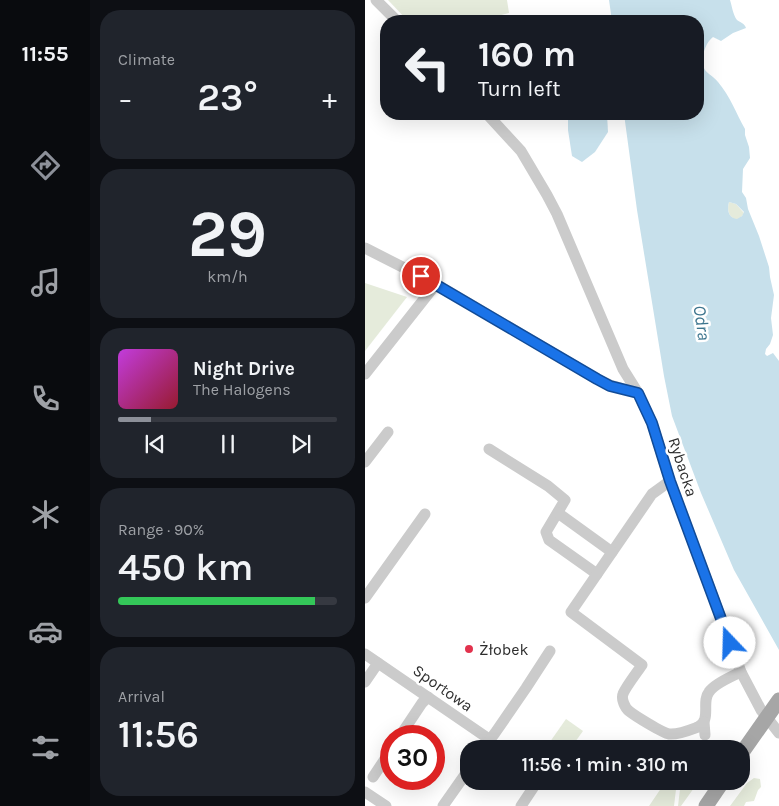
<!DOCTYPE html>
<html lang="en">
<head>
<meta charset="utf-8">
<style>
	:root { --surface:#171b24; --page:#20242c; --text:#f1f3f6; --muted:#9ea1a6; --line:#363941; --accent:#8c9099 }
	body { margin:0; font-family:Karla,sans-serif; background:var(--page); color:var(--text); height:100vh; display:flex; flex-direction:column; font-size:19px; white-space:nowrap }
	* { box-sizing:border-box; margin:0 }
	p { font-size:16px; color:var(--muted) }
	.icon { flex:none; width:28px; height:28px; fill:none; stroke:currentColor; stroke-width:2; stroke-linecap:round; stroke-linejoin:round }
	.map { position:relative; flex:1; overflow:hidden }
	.side { display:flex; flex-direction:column; gap:10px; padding:10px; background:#0d0f14; width:275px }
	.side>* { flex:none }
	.guide { position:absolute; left:15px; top:15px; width:324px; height:105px; border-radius:20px; box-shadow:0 5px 20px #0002; background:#171b24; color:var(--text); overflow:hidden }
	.speed { position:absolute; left:15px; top:725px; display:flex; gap:10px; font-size:25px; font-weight:700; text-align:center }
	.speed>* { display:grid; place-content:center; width:65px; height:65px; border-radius:50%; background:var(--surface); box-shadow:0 5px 20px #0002; line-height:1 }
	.speed .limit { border:8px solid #d22; background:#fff; color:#111 }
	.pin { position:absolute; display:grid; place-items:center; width:42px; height:42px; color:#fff; margin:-21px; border:2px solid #fff; border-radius:50%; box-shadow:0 1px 5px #0007 }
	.me { position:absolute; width:55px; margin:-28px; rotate:339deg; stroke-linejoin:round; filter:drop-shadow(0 0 4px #0008) }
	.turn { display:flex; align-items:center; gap:18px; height:105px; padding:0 15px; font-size:22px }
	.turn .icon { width:65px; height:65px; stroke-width:2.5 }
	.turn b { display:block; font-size:35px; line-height:42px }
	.big { font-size:38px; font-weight:600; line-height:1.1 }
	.side .card { flex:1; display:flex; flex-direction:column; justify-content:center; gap:8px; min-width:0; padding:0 18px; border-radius:20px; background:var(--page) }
	.side .dial { align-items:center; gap:0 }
	.dial b { font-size:65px; line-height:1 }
	.song { display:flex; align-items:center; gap:15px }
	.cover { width:60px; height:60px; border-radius:8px; background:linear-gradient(135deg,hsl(290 70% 55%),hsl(350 70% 35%)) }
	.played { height:5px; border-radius:2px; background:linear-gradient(90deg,var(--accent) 15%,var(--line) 15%) }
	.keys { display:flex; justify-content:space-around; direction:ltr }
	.heat { display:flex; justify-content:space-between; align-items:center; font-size:28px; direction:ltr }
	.charge { height:8px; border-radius:4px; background:linear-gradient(90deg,#34c759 90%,var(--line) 0) }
	.trip { position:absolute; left:95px; top:740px; width:290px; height:50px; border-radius:20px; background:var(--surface); box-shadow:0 5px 20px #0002; font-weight:600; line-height:50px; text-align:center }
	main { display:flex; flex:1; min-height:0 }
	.tab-bar { display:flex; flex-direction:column; width:90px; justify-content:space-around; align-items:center; background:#090b0e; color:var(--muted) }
	.tab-bar .icon { width:35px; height:35px }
	.tab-bar .selected { color:var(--accent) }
	.tab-bar b { font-size:22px; color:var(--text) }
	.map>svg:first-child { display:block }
	.green { fill:#e5ebdb }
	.water { fill:#c7e0eb; fill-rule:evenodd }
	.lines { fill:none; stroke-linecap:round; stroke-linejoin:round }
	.minor { stroke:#cbcbcb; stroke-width:11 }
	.major { stroke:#a6a6a6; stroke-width:15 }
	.route-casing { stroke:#114b97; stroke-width:12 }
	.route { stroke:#1a73e8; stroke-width:9 }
	.poi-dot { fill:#e2324d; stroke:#fff; stroke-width:2 }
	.labels { text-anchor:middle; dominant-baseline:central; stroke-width:5; stroke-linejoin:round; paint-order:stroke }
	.street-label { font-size:16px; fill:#2e2e2e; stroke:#fff }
	.poi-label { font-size:16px; fill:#2e2e2e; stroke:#fff; text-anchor:start }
	.water-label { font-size:18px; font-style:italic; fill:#3d758e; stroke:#fff }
</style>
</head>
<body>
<main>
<nav class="tab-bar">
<b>11:55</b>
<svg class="icon selected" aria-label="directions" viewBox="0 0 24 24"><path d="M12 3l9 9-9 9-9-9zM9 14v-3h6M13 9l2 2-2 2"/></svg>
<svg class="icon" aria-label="music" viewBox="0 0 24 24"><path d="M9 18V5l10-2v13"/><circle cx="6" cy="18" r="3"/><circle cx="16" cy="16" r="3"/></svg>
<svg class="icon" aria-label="phone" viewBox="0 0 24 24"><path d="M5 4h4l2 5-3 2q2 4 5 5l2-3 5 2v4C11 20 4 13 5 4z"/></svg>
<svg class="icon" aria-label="climate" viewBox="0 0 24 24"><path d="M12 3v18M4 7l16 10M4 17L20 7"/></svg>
<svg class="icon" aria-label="car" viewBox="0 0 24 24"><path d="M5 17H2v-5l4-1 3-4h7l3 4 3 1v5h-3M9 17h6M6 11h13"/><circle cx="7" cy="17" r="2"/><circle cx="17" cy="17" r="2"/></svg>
<svg class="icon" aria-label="filters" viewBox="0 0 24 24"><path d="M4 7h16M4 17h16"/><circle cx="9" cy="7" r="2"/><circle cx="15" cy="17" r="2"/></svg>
</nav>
<section class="side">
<div class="card"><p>Climate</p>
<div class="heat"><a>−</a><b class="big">23°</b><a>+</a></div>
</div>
<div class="card dial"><b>29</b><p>km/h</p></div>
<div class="card">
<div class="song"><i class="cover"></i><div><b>Night Drive</b><p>The Halogens</p></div></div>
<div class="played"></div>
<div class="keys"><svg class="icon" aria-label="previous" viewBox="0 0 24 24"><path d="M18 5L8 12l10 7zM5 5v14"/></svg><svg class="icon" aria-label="pause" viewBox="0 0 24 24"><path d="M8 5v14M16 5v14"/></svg><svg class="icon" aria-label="next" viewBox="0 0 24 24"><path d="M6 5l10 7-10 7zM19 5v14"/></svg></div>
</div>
<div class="card"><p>Range · 90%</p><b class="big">450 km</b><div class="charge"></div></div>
<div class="card"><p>Arrival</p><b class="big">11:56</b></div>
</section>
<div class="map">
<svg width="414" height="806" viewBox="0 0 414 806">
	<rect width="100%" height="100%" fill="#fff"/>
	<g class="green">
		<path d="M23,0h119l2,13 -31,8h-70z"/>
		<path d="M364,202l7,2 8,9 -2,3 -5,4c-9,-2 -10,-11 -8,-18z"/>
		<path d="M0,283l42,14 -42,54z"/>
		<path d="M201,719l17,12 -13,18h-25z"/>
		<path d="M389,778l6,1 1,8 -3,3 -4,11 -8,1 -2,4h-14l17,-23z"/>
		<path d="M301,781h11l-3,25h-25z"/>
		<path d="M316,781h18l-18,25h-3z"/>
	</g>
	<g class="water">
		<path d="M244,0h121c2,6 3,15 7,20 4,3 7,3 9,8l-13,5 -12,8 -8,-4c-7,5 -12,19 -10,28 1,8 11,11 15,17 12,14 18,31 27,47v6l4,12 1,11 -7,11 -1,23 4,6 2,11 11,27 10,31 1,10 4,18 -3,23 2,17 -3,9 -4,5 -1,5 2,2 6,-3 6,8v289l-45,-80 -33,-77 -29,-77 -8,-40 -27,-166 -13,-96h73v-93h-85zM364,202l7,2 8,8 -2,4 -5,3c-9,-1 -10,-10 -8,-17z"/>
		<path d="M203,114h39l1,18 -13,20 -13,10 -10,-6 -4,-26z"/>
	</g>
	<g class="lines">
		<g class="minor">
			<path d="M11,0l21,21"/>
			<path d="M122,114l34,37 26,44 10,19 66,155 15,24 14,30 18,58 71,191 20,38 18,23"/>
			<path d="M0,248l71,36 161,95 13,6 28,8"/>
			<path d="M0,374l71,-90"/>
			<path d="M124,449l59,37 17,14 -19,32 3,8 48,34"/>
			<path d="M0,462l23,-30"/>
			<path d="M305,481l-18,13 -81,118 71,53c-4,6 -17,23 -19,29 -2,5 2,14 6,17 6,5 34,22 40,23 9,1 21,-4 29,-7 14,-7 3,-25 11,-35 5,-8 23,-16 32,-20"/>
			<path d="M193,513l54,39"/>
			<path d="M0,598l60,-84"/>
			<path d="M0,654l124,85"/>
			<path d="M0,682l13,-19"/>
			<path d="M339,722l1,13"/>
			<path d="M35,736l22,-33 6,-6"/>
			<path d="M118,749l12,-16 31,-45 24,-37"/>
			<path d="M8,777l18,-27"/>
			<path d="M0,792l21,14"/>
			<path d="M78,806l26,-37"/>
			<path d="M156,806l14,-21"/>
		</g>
		<g class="major">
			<path d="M376,754l38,-54"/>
			<path d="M341,806l17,-25"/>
		</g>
	</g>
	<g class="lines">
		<defs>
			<path id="route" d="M56,276l176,103 13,7 28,7 14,30 18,58 60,162"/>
		</defs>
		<use href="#route" class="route-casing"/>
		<use href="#route" class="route"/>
	</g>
	<circle class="poi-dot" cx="104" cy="649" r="5"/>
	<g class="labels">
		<g class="street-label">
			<text transform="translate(318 467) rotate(72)">Rybacka</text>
			<text transform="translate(78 688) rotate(35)">Sportowa</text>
		</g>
		<g class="poi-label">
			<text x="114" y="649">Żłobek</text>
		</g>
		<g class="water-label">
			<text transform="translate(337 323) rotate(82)">Odra</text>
		</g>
	</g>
</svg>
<div class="speed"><div class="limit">30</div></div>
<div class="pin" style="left:56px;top:276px;background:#d93025"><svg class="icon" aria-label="arrive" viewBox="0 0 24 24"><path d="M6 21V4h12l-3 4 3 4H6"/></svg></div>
<svg class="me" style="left:365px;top:643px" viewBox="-20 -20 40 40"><circle r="19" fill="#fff"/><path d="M0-13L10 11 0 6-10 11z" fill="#1a73e8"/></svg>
<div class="trip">11:56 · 1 min · 310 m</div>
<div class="guide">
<div class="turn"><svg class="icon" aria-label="left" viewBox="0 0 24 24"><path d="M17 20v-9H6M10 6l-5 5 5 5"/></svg><div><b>160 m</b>Turn left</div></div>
</div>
</div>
</main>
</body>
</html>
